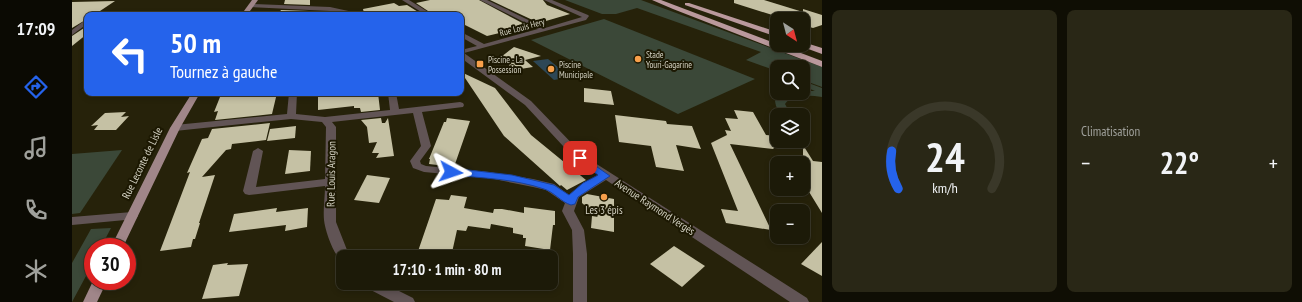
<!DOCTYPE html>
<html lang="fr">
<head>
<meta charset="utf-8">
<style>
	:root { --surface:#1c1a08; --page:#292716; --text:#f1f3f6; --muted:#a0a19c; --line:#3a3829; --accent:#2563eb }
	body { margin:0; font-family:"PT Sans Narrow",sans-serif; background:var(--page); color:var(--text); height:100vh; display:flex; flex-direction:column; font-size:15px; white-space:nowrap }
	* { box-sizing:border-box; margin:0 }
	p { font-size:13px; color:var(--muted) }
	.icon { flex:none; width:22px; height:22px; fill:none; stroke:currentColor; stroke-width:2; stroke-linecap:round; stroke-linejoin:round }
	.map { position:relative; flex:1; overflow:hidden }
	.panel { display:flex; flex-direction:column; gap:10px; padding:10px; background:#0f0e04; width:480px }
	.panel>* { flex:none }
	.guide { position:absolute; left:12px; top:12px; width:380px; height:84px; border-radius:8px; box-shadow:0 2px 6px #0003,0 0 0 1px var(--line); background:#2563eb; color:#fff; overflow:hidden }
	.needle { width:26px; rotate:144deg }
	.tools { position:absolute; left:698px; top:12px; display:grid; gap:8px }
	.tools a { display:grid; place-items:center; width:40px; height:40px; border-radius:8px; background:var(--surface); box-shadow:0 2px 6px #0003,0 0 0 1px var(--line); font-size:20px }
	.speed { position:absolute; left:12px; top:238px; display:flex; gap:8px; font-size:20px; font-weight:700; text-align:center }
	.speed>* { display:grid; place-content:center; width:52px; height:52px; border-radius:50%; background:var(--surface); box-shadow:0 2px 6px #0003,0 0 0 1px var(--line); line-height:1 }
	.speed .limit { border:6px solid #d22; background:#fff; color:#111 }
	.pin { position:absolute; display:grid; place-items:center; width:34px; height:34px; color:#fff; margin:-17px; border-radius:8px; box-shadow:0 2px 6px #0006 }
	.me { position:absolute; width:44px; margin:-22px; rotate:95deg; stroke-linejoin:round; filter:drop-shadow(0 0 3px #0008) }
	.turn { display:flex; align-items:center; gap:14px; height:84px; padding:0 20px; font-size:18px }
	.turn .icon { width:52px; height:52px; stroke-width:2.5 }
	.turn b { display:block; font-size:28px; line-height:34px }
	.big { font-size:30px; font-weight:600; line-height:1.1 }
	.panel .widget { flex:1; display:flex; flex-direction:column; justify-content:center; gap:6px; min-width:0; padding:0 14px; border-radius:8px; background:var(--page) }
	.panel .dial { align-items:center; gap:0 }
	.dial svg { height:104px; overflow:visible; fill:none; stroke:var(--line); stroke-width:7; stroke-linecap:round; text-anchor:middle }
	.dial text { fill:var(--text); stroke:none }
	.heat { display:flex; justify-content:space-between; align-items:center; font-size:22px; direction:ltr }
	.panel .tiles { flex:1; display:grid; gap:10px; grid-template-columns:repeat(2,1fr) }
	.trip { position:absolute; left:264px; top:250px; width:222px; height:40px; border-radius:8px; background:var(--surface); box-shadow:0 2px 6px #0003,0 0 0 1px var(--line); font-weight:600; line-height:40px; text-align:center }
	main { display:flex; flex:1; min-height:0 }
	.menu { display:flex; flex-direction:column; width:72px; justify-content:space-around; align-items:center; background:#0b0a03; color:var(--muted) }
	.menu .icon { width:28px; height:28px }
	.menu .current { color:var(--accent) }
	.menu b { font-size:18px; color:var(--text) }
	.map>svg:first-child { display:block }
	.green { fill:#3b4838 }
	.water { fill:#2d4756 }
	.building { fill:#c5c1a4 }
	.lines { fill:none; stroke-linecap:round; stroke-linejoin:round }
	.minor { fill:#615455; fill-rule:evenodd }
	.major { fill:#a08689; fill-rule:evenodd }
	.highway { fill:#ba999d; fill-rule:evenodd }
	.route { fill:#2563eb; stroke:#184099 }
	.poi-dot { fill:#f8a04b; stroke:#1c1802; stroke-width:1.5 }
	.labels { text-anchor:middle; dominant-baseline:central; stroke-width:4; stroke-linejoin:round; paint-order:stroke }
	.far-street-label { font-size:9px; fill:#d4d2c3; stroke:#1c1802 }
	.far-poi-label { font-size:9px; fill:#d4d2c3; stroke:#1c1802; text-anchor:start }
	.street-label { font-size:11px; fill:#d4d2c3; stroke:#1c1802 }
	.poi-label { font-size:11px; fill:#d4d2c3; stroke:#1c1802 }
</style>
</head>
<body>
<main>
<nav class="menu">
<b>17:09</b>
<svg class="icon current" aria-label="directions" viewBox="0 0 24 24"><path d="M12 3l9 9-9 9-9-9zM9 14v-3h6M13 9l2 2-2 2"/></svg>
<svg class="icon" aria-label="music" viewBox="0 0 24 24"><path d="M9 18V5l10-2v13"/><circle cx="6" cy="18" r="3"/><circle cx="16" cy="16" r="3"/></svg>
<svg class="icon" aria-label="phone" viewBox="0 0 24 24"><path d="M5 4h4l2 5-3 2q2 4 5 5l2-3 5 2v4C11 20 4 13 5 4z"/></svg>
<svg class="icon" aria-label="climate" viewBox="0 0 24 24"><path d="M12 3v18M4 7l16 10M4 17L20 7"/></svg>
</nav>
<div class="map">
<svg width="750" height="302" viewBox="0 0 750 302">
	<rect width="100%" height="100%" fill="#26220a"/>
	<g class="green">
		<path d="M493,0h76l181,67v20l-19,-7v-13h-26v4l-31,-11 15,-8 -124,-44 -21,6h-14z"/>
		<path d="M532,19l151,60 -77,35 -147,-74z"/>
		<path d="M731,81l19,7v9c-12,-2 -30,-4 -37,7l6,11h-9l-6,-9 -1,-5 3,-5 5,-2 20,-1v-2h12l-12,-5z"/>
		<path d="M50,150l-42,63 -8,1v-60z"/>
		<path d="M39,228l-10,19h-8v16l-21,39v-39l19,-34z"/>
	</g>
	<path class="water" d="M476,59l22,18 -16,3 -21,-19z"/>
	<g class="building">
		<path d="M213,0h25v5l-26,-1z"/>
		<path d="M358,0h49l49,26 -41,10 -26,-13v-8h-27l-18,-12z"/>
		<path d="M418,0h53l4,5 23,9 -31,9z"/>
		<path d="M662,0h30l39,12v-3l19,6v10l-9,3 -10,-3v-6h-18l-51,-16z"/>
		<path d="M43,1l-15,10h15l-5,4h-23v4l-15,9v-26z"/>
		<path d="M322,3l5,3 8,-1 16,10h-55l-4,-2 -1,-4z"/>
		<path d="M209,10l28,1 -1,4h-30z"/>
		<path d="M15,26v8l-15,12v-10z"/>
		<path d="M442,47l27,9 -16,4 8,7 -19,3 -13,-13z"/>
		<path d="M389,72l34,16 36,47 55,45 -19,10 -6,-5 -1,1 -56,-50z"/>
		<path d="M512,88l27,3 3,14 -30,-3z"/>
		<path d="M193,93h12l-5,21 -57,6 3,-9 -4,1 6,-15z"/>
		<path d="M246,93h60l2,17 -19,2 -1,-4h-6v-2l-36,4z"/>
		<path d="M662,110l19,2 13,23 11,1v9l-4,4 -43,-5 41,86 -45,-7 -5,-14 17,2 -27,-68 16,-8 -2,-5 6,1 -6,-13 13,1z"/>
		<path d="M54,112l-5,5 8,-1 -13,14h-22l4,-5 -7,1 14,-13z"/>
		<path d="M543,115l51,6 1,3 25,2 9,23 -25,-4 8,26 -28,-4 -5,-21 -32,-4z"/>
		<path d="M309,118l1,5h3l3,-5 6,38 -18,2 3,-5h-7l5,-11 -8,1 -2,-16 -6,-7z"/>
		<path d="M375,118l23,3 -16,46 -25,-3 1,-5h-1l15,-37h2z"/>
		<path d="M198,123l-4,17 -34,4 -1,5 -5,1 -24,27 13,-2 -16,48h1l-5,16h-2l-2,8 -31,4 30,-79 -3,1 15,-34 6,-1 4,-9z"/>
		<path d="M224,126l-1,12 -28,3 3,-12z"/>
		<path d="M731,145l10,16 9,1v51l-19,-31z"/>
		<path d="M217,150l22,1 -1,20 -25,3z"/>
		<path d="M295,175l23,3 -11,25 -25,-3z"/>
		<path d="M515,194l27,5v33l-23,-4 1,-12 6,1 -16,-14v-6z"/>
		<path d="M379,195l16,2 -3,11 29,5 1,-4h8l22,4v-6l31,4v14h-2l-3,25 -25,-4 1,-8h-3v-3l-10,-2v-5l-22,-4 -1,5 -22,-3 -2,5 -9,-1 -6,27h-35l20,-58 13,1z"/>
		<path d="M205,208l-1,4 32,-4 -1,19 -22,4 1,-6 -57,7 5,-18z"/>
		<path d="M750,242v34l-21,-12z"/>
		<path d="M602,246l31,20 -23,21 -32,-23z"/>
		<path d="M156,263l-1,2 21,-1 -9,32 -37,3 11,-34z"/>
	</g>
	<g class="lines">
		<g class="minor">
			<path d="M330,0h7l24,15h-7z"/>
			<path d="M408,0h7l58,28 37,-11 -38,-17h8l36,15 1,1 -3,4 -122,33 67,48 53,55 223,142 2,4h-19l-184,-122 -27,17 -5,14 10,19 3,24v48h-14v-48l-1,-24 -10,-19 3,-8 -19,-13 -13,-3 -44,-9 -65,-6 -11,-4 -3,-7 11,-15 -8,-33 -81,9 4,5v95l11,28 5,7h-9v4c-9,-3 -18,-31 -19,-41 -1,-11 1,-23 1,-34l-76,9 -4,-1 -2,-3 10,-40 5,-3 5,3 -7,36 69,-8 1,-52 -4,-5 -31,-3 -116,12 -5,-3 5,-3 112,-11 2,-21h8l-1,21 29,3 65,-7 -2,-17h8l3,16 61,-7 3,1 1,2 -1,2 -41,5 9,34 -11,15 1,3 5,2 63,6 44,7 21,5 15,11 14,-12 16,-8 -23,-15 -51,-55 -64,-47v-8l16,-4 -16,-9v-5l23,12 54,-15z"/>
			<path d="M179,4l79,3 37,8h-13l-24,-4 -81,-4v-2z"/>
			<path d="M15,20v4l-15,11v-5l12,-9z"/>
			<path d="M60,212l4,1 2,3 -2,3 -64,6v-8z"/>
			<path d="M291,283h20l30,15 2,4h-21l-29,-15z"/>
		</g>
		<g class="major">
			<path d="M180,0h6l-11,15h-6z"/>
			<path d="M120,93h8l-20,35 -57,119h-12l59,-119z"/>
			<path d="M21,281h14l-10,21h-14z"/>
		</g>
		<g class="highway">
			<path d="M580,0h9l161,61v6l-149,-58z"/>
			<path d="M613,3h4l88,29v5l-92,-32z"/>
			<path d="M731,42l19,6v6l-22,-8 3,-1z"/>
		</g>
	</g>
	<path class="route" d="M508,155l30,21 -32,21 -3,7 -4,1c-10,-3 -17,-13 -27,-16 -29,-10 -62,-11 -93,-14l-5,-3 5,-4 61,7 42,10 15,10 14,-12 15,-8 -21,-15 -2,-2 2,-2z"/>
	<g class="poi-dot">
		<circle cx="566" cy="59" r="4"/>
		<rect x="404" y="60" width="8" height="8" rx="2"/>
		<circle cx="479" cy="69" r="4"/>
		<circle cx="532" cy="197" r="4"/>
	</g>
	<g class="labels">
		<g class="far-street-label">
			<text transform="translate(450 27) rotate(-15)">Rue Louis Hery</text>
		</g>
		<g class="far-poi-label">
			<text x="574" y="54">Stade<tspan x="574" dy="10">Youri-Gagarine</tspan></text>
			<text x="416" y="59">Piscine - La<tspan x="416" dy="10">Possession</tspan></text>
			<text x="487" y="64">Piscine<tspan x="487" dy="10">Municipale</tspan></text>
		</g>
		<g class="street-label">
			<text transform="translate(70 163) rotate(-64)">Rue Leconte de Lisle</text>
			<text transform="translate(259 174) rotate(-89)">Rue Louis Aragon</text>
			<text transform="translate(583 207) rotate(33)">Avenue Raymond Vergès</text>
		</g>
		<g class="poi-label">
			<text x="532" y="210">Les 3 épis</text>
		</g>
	</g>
</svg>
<div class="tools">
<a><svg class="needle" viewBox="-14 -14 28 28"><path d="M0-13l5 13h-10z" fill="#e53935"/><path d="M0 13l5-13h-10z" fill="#a0a19c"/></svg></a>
<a><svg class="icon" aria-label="search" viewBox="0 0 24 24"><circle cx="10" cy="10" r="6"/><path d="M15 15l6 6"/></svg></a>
<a><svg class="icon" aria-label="layers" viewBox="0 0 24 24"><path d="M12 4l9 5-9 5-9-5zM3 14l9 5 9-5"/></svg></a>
<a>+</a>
<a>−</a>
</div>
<div class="speed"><div class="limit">30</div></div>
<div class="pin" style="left:508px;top:158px;background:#d93025"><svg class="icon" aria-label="arrive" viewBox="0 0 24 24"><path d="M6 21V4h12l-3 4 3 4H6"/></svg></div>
<svg class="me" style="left:379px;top:172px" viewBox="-20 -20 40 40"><path d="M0-17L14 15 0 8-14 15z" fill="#2563eb" stroke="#fff" stroke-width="4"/></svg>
<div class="trip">17:10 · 1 min · 80 m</div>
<div class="guide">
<div class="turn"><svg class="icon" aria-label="left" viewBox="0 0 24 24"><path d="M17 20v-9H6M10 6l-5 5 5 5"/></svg><div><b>50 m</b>Tournez à gauche</div></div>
</div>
</div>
<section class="panel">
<div class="tiles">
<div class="widget dial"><svg viewBox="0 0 100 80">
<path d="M14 69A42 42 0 1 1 86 69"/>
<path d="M14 69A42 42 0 0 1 9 40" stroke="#2563eb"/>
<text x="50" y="56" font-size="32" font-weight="700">24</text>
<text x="50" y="72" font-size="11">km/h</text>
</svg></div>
<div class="widget"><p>Climatisation</p>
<div class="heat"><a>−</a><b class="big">22°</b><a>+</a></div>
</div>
</div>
</section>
</main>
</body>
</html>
